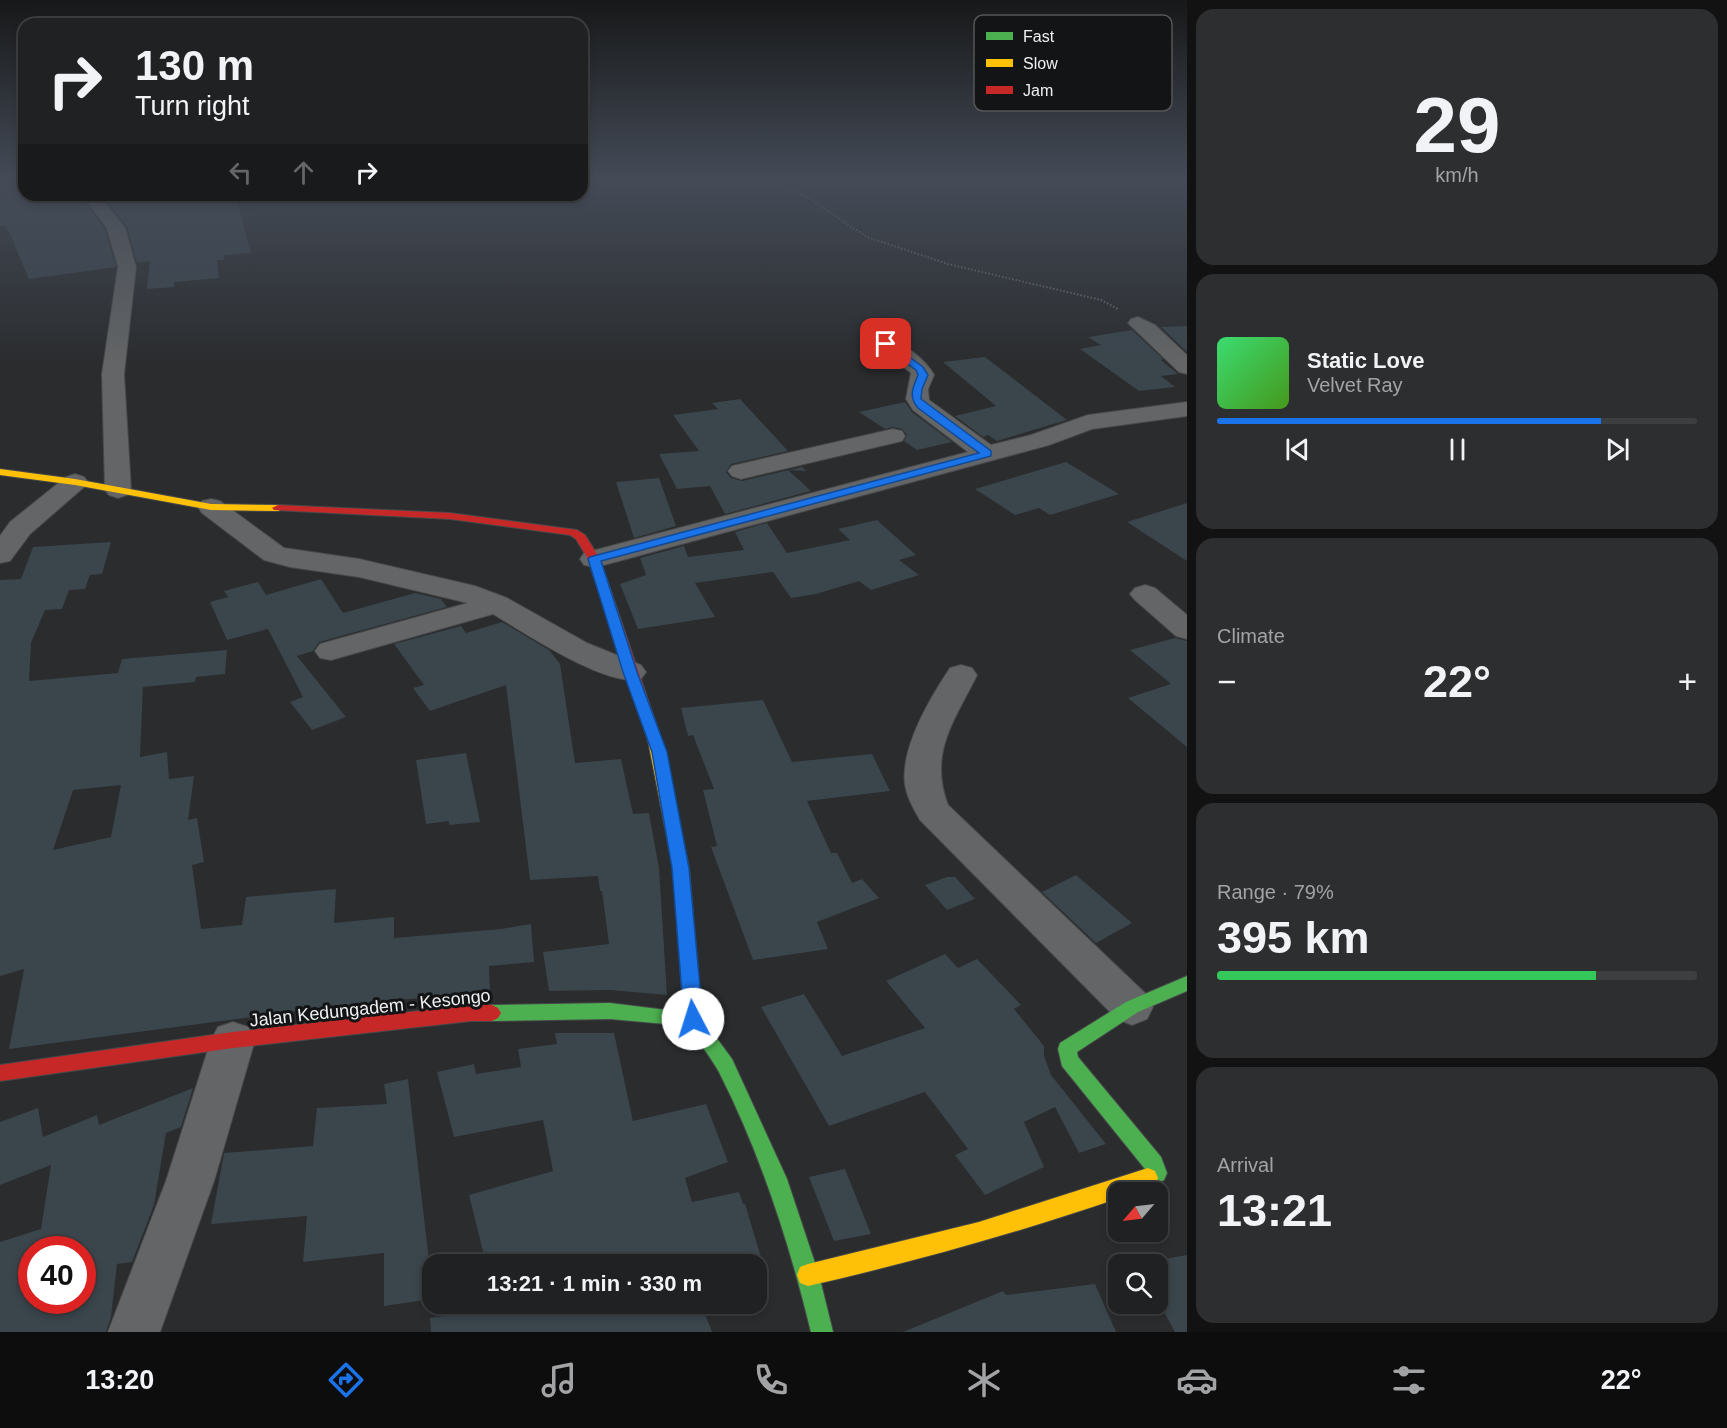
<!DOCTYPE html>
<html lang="en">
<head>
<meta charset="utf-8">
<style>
	:root { --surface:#202122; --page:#2d2e2f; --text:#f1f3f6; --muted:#a2a3a5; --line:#3d3e40; --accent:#1a73e8 }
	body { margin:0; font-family:Helvetica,sans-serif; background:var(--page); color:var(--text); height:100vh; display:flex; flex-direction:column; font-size:22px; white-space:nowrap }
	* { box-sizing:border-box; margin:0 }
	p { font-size:20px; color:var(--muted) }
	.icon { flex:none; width:33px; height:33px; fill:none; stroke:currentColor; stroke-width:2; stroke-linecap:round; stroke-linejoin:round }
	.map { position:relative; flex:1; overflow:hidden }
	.drawer { display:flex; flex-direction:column; gap:9px; padding:9px; background:#121213; width:540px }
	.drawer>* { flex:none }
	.hud { position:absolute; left:18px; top:18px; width:570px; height:183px; border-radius:18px; box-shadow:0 3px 9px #0003,0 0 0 2px var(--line); background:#202122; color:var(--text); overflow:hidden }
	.needle { width:39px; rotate:242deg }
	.fabs { position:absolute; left:1108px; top:1182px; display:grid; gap:12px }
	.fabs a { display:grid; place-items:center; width:60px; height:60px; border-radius:12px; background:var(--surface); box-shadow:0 3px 9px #0003,0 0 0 2px var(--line); font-size:30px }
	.speed { position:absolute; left:18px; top:1236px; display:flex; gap:12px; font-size:30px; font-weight:700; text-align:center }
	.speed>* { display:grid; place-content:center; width:78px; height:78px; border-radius:50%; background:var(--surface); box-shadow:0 3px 9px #0003,0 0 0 2px var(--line); line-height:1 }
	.speed .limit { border:9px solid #d22; background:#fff; color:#111 }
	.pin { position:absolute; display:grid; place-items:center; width:51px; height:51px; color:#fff; margin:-26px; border-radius:12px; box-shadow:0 3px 9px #0006 }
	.me { position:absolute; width:66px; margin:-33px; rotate:355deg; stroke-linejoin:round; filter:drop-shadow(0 0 4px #0008) }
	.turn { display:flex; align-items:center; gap:21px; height:126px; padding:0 18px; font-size:27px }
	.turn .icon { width:78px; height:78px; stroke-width:2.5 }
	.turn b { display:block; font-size:42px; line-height:51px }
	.lanes { display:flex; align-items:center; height:57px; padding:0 18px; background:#0003; justify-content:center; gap:30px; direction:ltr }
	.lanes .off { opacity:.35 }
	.big { font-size:45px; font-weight:700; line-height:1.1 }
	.drawer .card { flex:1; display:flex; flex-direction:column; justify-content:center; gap:9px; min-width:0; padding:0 21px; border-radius:18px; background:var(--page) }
	.drawer .dial { align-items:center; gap:0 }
	.dial b { font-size:78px; line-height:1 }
	.song { display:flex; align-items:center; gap:18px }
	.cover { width:72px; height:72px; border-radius:9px; background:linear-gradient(135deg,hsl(140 70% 55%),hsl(100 70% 35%)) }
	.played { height:6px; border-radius:3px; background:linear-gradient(90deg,var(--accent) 80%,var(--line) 80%) }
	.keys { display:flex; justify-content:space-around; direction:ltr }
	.heat { display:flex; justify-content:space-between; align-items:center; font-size:33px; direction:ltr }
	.charge { height:9px; border-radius:4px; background:linear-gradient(90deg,#34c759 79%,var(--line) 0) }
	.trip { position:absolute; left:422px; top:1254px; width:345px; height:60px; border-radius:18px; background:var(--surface); box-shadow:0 3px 9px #0003,0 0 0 2px var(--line); font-weight:700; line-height:60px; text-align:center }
	.tabs { display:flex; height:96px; justify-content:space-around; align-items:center; background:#0d0d0e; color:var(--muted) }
	.tabs .icon { width:42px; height:42px }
	.tabs .on { color:var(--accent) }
	.tabs b { font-size:27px; color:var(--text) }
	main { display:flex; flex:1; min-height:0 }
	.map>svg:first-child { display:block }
	.building { fill:#3a454c; fill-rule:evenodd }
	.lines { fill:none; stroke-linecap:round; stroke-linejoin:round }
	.street-casing { stroke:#47494a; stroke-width:2 }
	.fast-casing { stroke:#47494a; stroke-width:2 }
	.slow-casing { stroke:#47494a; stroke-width:2 }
	.jam-casing { stroke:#47494a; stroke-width:2 }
	.path { stroke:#686a6b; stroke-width:2; stroke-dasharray:1.5 2; stroke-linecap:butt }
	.street { fill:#636566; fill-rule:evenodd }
	.fast { fill:#4caf50; fill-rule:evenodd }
	.slow { fill:#ffc107; fill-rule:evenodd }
	.jam { fill:#c62828; fill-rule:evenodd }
	.route { fill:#1a73e8; stroke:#114b97; stroke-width:1.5 }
	.labels { text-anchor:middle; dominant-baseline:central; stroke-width:6; stroke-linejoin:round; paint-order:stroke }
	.near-street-label { font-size:18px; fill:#eef0f2; stroke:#131415 }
	.key { fill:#131415; stroke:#555657; stroke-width:1.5 }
	.key-label { font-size:16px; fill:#eef0f2 }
</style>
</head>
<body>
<main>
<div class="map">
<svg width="1187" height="1332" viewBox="0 0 1187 1332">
	<rect width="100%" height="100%" fill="#2a2c2e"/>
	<g class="building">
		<path d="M0,178h24v17h56l25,34 11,38 -87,12 -23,-54 -6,1z"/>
		<path d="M102,195h133l16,58 -27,2v5h-7l2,18 -45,4v5l-27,2 3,-28 -13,2 -10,-36z"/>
		<path d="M1187,326v26l-26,-25z"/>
		<path d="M1132,330l31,29 -2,1 17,14 -17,2 14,11 -36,4 -59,-42 21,-4 -13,-8z"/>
		<path d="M985,357l82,63 -70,21 -9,-6 -5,2 -28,-21 41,-10 -53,-44z"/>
		<path d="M740,399l48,52 -57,13 -5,8 5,6 11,3 60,-14 4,4 -18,-1 23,21 -86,23 -15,-28 -33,3 -18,-35 40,-3 -26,-36 45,-6 -6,-6z"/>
		<path d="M905,402l7,10 40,30 -35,8 -13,-9 3,-6 -5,-6 -9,-2 -8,2 -26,-17z"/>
		<path d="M1066,462l53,32 -69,21 -11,-7 -24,7 -40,-26z"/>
		<path d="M659,478l17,48 -42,12 -18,-56z"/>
		<path d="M1187,503v58l-60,-39z"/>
		<path d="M877,520l39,35 -17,5 20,15 -48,15 -12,-9 -43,13 -25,4 -18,-26 -78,11 20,34 -77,12 -18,-45 26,-9 -6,-17 44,-12 4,11 56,-7 -9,-18 32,-9 20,30 63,-13 -12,-11z"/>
		<path d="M111,542l-9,32 -12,1 -5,14 -16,1 -7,19 -17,1 -14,33 -2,38 89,-8 4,-14 105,-9 -2,24 -29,3 -1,5 -52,5 -3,70 27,-5 2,27 25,-3 -6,44 9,-2 7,44 -12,3 9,64 41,-4 4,-28 90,-8 -2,34 60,-6v21l107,-9 30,-5 3,38 -45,4 1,25 -162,16 -319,42 15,-80 -24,7v-396l21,-1 12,-32zM121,785l-10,52 -58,13 20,-60z"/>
		<path d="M321,579l22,34 72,-20 26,6 6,8 -128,35 -6,9 -16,5 49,61 -34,13 -22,-28 13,-5 -35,-68 -41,11 -17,-38 18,-5 -4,-6 34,-9 8,13z"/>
		<path d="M502,622l47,28 11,14 15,99 46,-4 12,55 16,-1 10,55 8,127 -57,-5 -61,1 -6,-39 66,-8 -7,-53h-2l-2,-15 -68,4 -24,-195 -76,26 -17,-23 11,-3 -30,-41 67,-18 5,7z"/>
		<path d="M1175,638l12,3v106l-59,-49 43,-14 -41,-34z"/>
		<path d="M763,700l29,62 80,-8 18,37 -83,10 24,52h6l15,30 10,-4 17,19 -62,24 11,27 -75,11 -42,-113 6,-1 -14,-56 11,-1 -21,-54 -5,1 -7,-28z"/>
		<path d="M466,753l14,69 -31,3v-4l-23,3 -10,-64z"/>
		<path d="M1076,875l56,48 -36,20 -54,-51z"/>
		<path d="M947,877h8l20,22 -28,11 -22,-25z"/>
		<path d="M945,954l13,14 19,-9 44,46 -7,4 30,37v10l7,19 55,69 -27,9 -24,-46 -31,15 20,45 -59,28 -30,-40 13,-6 -43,-57 -96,34 -68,-119 43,-13 38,62 83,-28 -39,-47z"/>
		<path d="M555,1033h59l19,88 73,-17 22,58 -43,16 7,24 47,-10 4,12h2l18,60 -7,3v-3h-270l-17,-69 84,-24 -10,-51 -89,17 -17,-65 37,-8 2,10 45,-7 -3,-18 39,-5z"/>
		<path d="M408,1079l21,182 3,-1v39l-48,7v-53l-81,9 4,-46 -96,8 13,-71 89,-7 4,-38 70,-4 -3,-20z"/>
		<path d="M193,1088l-12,39 -15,6 -12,72 -22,57 -15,2 -6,53 -5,15h-106v-90l41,-13 10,-64 -51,20v-63l38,-14 5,29 54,-22 2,10zM32,1250h50v50h-50z"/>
		<path d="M845,1169l26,65 -37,7 -25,-64z"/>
		<path d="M1187,1255v77h-12l-17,-31v-41z"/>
		<path d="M1095,1284l21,48h-213l100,-41 3,4z"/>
		<path d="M520,1304h181l11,28h-281l-1,-14z"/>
	</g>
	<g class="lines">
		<defs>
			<g id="street">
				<path d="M82,195h17l26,33 11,39 -12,107 7,116 -4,5 -9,3 -9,-3 -4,-5 -3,-116 16,-107 -11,-39z"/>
				<path d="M1138,317l17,8 32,30v19l-8,-2 -51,-49 3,-4z"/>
				<path d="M886,338c17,4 40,22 48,37l-6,14 1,11 62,45 40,-10 57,-20 99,-13v14l-95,13 -43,16 -445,120 -10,2 -10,-2 -4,-6 4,-6 384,-101 -55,-42 -7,-11 5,-26 -36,-29 4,-4z"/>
				<path d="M893,429l9,2 3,5 -3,5 -161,38 -9,-3 -4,-5 4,-5z"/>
				<path d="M75,474l9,3 4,5 -4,5 -54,47 -20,27 -10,2v-27l10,-14 56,-45z"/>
				<path d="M211,499l9,2 64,47 75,11 116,27 32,12 80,45 54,22 5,7 -5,7c-34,9 -116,-46 -148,-65l-162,46 -11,-2 -5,-7 5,-7 148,-41 -109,-26 -69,-10 -26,-7 -62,-47 -4,-6 4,-6z"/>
				<path d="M1145,585l10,3 32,27v24l-11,-3 -41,-36 -5,-6 5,-6z"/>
				<path d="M961,665l11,3 5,7c-22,45 -49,78 -29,130l199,190 6,12 -6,12 -15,6 -15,-6 -197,-199c-6,-10 -13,-23 -15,-35 -5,-37 25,-87 45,-117z"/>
				<path d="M233,1022l15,5 7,13 -41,141 -54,151h-52l58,-151 45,-141 7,-13z"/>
			</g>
			<g id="fast">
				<path d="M1187,976v15l-49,21 -61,40 1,5 83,100 6,16 -3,7 -16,8 -7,-3 -3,-7 3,-7 4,-2 -83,-103 -4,-17 2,-6 66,-41z"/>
				<path d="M610,1003l89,11 33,45 55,120 32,96 14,57h-22c-22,-90 -50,-177 -92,-260 -9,-16 -21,-31 -31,-46l-78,-7 -118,2 -6,-3 -3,-5 3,-5 6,-3z"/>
			</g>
			<g id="slow">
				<path d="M0,469l75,10 136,25 67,1 6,3 -6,3 -67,-1 -136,-25 -75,-10z"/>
				<path d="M655,736l7,5 27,127 13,151 -3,5 -6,3 -6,-3 -3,-5 -11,-151 -25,-127z"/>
				<path d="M1148,1168l7,3 3,7 -3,7 -21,7h-15v6c-102,35 -206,64 -311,88l-8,-3 -3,-8 3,-8 8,-3 171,-42z"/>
			</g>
			<g id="jam">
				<path d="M278,505l172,8 127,17 8,5 15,24 62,182 -7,5 -7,-5 -60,-182 -12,-20 -6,-4 -120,-16 -176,-9 -2,-2z"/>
				<path d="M471,1005h21l6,3 3,5 -3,5 -6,3h-21l-238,27 -233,33v-16l233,-33z"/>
			</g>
		</defs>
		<use href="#street" class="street-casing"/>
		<use href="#fast" class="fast-casing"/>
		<use href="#slow" class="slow-casing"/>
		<use href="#jam" class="jam-casing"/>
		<path class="path" d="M754,178l28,7 25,12 60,40 81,27 153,36 17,9"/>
		<use href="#street" class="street"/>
		<use href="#fast" class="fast"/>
		<use href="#slow" class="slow"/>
		<use href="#jam" class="jam"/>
	</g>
	<linearGradient id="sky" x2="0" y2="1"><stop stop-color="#171819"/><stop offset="0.49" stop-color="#444b57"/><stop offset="1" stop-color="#444b57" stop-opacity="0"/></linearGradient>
	<rect width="1187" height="365" fill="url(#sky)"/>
	<path class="route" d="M883,342h6l34,25 5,8 -6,14 -1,10 70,52v5l-390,105 36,111 30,80 22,116 14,151 -3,6 -7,2 -6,-2 -3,-6 -12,-151 -20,-116 -29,-80 -35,-113 2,-2 389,-104 -61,-45c-10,-12 -5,-20 0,-33l-2,-5 -33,-24z"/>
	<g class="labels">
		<g class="near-street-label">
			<text transform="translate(370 1008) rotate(-6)">Jalan Kedungadem - Kesongo</text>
		</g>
	</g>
	<rect x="974" y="15" width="198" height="96" rx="9" class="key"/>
	<rect x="986" y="32" width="27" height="8" fill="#4caf50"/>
	<rect x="986" y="59" width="27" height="8" fill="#ffc107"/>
	<rect x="986" y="86" width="27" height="8" fill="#c62828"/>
	<g class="key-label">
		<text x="1023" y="42">Fast</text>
		<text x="1023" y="69">Slow</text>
		<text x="1023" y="96">Jam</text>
	</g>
</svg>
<div class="fabs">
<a><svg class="needle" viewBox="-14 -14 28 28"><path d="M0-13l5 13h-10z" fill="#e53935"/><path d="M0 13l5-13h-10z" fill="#a2a3a5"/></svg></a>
<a><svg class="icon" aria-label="search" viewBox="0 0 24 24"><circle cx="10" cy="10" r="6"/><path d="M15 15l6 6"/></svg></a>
</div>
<div class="speed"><div class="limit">40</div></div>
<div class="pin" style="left:886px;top:344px;background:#d93025"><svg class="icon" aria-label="arrive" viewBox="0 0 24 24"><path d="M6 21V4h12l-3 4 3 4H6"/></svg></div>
<svg class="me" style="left:693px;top:1019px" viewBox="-20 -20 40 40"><circle r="19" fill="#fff"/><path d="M0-13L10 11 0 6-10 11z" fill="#1a73e8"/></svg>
<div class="trip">13:21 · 1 min · 330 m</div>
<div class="hud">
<div class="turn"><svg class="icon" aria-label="right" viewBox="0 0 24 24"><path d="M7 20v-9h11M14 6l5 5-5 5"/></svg><div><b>130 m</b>Turn right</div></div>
<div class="lanes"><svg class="icon off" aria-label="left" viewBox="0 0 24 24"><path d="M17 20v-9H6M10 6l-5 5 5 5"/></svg><svg class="icon off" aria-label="ahead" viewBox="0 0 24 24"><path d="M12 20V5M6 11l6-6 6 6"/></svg><svg class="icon" aria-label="right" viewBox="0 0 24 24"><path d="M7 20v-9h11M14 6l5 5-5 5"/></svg></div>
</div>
</div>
<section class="drawer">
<div class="card dial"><b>29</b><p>km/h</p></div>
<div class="card">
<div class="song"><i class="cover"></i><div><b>Static Love</b><p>Velvet Ray</p></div></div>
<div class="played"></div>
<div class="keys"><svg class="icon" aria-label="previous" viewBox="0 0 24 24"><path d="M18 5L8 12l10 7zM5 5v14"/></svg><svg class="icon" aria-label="pause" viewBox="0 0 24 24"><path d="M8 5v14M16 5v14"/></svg><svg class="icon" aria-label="next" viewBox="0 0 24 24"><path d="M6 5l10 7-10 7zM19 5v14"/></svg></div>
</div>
<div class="card"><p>Climate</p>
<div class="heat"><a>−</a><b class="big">22°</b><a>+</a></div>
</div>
<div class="card"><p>Range · 79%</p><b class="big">395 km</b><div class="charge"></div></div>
<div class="card"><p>Arrival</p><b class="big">13:21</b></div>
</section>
</main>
<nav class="tabs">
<b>13:20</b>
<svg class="icon on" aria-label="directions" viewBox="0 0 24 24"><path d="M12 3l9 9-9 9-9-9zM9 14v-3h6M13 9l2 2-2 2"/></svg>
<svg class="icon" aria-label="music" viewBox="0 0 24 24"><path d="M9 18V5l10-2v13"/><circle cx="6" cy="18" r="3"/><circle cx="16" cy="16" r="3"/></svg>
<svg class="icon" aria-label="phone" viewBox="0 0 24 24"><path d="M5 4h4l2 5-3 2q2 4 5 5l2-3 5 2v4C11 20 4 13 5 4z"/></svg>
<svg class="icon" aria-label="climate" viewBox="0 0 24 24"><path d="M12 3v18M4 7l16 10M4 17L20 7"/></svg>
<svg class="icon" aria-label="car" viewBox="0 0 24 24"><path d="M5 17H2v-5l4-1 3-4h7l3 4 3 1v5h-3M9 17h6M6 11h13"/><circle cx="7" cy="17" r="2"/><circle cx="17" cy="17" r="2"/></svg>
<svg class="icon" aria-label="filters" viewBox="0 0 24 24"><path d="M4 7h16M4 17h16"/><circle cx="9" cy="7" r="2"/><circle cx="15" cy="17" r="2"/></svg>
<b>22°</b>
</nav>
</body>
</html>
